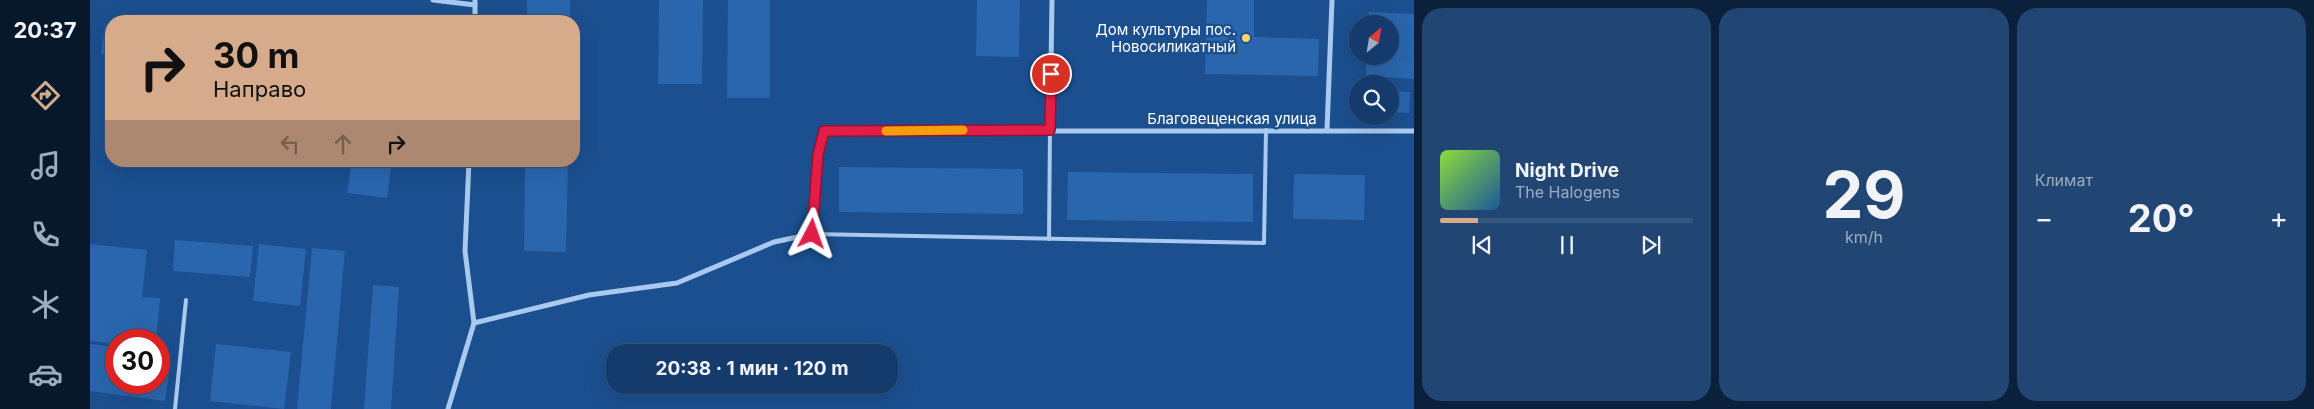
<!DOCTYPE html>
<html lang="ru">
<head>
<meta charset="utf-8">
<style>
	:root { --surface:#143b6b; --page:#214673; --text:#f1f3f6; --muted:#9dadc1; --line:#33557e; --accent:#d6ab8b }
	body { margin:0; font-family:Inter,sans-serif; background:var(--page); color:var(--text); height:100vh; display:flex; flex-direction:column; font-size:19px; white-space:nowrap }
	* { box-sizing:border-box; margin:0 }
	p { font-size:16px; color:var(--muted) }
	.icon { flex:none; width:28px; height:28px; fill:none; stroke:currentColor; stroke-width:2; stroke-linecap:round; stroke-linejoin:round }
	.map { position:relative; flex:1; overflow:hidden }
	.drawer { display:flex; flex-direction:column; gap:8px; padding:8px; background:#0b203b; width:900px }
	.drawer>* { flex:none }
	.banner { position:absolute; left:15px; top:15px; width:475px; height:152px; border-radius:20px; box-shadow:0 5px 20px #0002,0 0 0 1px var(--line); background:#d6ab8b; color:#111; overflow:hidden }
	.needle { width:32px; rotate:30deg }
	.tools { position:absolute; left:1259px; top:15px; display:grid; gap:10px }
	.tools a { display:grid; place-items:center; width:50px; height:50px; border-radius:50%; background:var(--surface); box-shadow:0 5px 20px #0002,0 0 0 1px var(--line); font-size:25px }
	.speed { position:absolute; left:15px; top:329px; display:flex; gap:10px; font-size:25px; font-weight:700; text-align:center }
	.speed>* { display:grid; place-content:center; width:65px; height:65px; border-radius:50%; background:var(--surface); box-shadow:0 5px 20px #0002,0 0 0 1px var(--line); line-height:1 }
	.speed .limit { border:8px solid #d22; background:#fff; color:#111 }
	.pin { position:absolute; display:grid; place-items:center; width:42px; height:42px; color:#fff; margin:-21px; border:2px solid #fff; border-radius:50%; box-shadow:0 1px 5px #0007 }
	.me { position:absolute; width:55px; margin:-28px; rotate:4deg; stroke-linejoin:round; filter:drop-shadow(0 0 4px #0008) }
	.turn { display:flex; align-items:center; gap:18px; height:105px; padding:0 25px; font-size:22px }
	.turn .icon { width:65px; height:65px; stroke-width:2.5 }
	.turn b { display:block; font-size:35px; line-height:42px }
	.lanes { display:flex; align-items:center; height:48px; padding:0 25px; background:#0003; justify-content:center; gap:25px; direction:ltr }
	.lanes .off { opacity:.35 }
	.big { font-size:38px; font-weight:700; line-height:1.1 }
	.drawer .card { flex:1; display:flex; flex-direction:column; justify-content:center; gap:8px; min-width:0; padding:0 18px; border-radius:20px; background:var(--page) }
	.drawer .dial { align-items:center; gap:0 }
	.dial b { font-size:65px; line-height:1 }
	.song { display:flex; align-items:center; gap:15px }
	.cover { width:60px; height:60px; border-radius:8px; background:linear-gradient(135deg,hsl(90 70% 55%),hsl(210 70% 35%)) }
	.played { height:5px; border-radius:2px; background:linear-gradient(90deg,var(--accent) 15%,var(--line) 15%) }
	.keys { display:flex; justify-content:space-around; direction:ltr }
	.heat { display:flex; justify-content:space-between; align-items:center; font-size:28px; direction:ltr }
	.drawer .tiles { flex:1; display:grid; gap:8px; grid-template-columns:repeat(3,1fr) }
	.trip { position:absolute; left:516px; top:344px; width:292px; height:50px; border-radius:20px; background:var(--surface); box-shadow:0 5px 20px #0002,0 0 0 1px var(--line); font-weight:700; line-height:50px; text-align:center }
	main { display:flex; flex:1; min-height:0 }
	.tab-bar { display:flex; flex-direction:column; width:90px; justify-content:space-around; align-items:center; background:#08182b; color:var(--muted) }
	.tab-bar .icon { width:35px; height:35px }
	.tab-bar .current { color:var(--accent) }
	.tab-bar b { font-size:22px; color:var(--text) }
	.map>svg:first-child { display:block }
	.building { fill:#2a66ad }
	.lines { fill:none; stroke-linecap:round; stroke-linejoin:round }
	.service { stroke:#a9c9ee; stroke-width:4 }
	.minor { stroke:#a9c9ee; stroke-width:5 }
	.route-casing { stroke:#92132f; stroke-width:12 }
	.route { stroke:#e11d48; stroke-width:9 }
	.slow { stroke:#f59e0b; stroke-width:9 }
	.poi-dot { fill:#ffd166; stroke:#1b4f8f; stroke-width:2 }
	.labels { text-anchor:middle; dominant-baseline:central; stroke-width:5; stroke-linejoin:round; paint-order:stroke }
	.poi-label { font-size:15px; fill:#fff; stroke:#1b4f8f; text-anchor:end }
	.street-label { font-size:15px; fill:#fff; stroke:#1b4f8f }
</style>
</head>
<body>
<main>
<nav class="tab-bar">
<b>20:37</b>
<svg class="icon current" aria-label="directions" viewBox="0 0 24 24"><path d="M12 3l9 9-9 9-9-9zM9 14v-3h6M13 9l2 2-2 2"/></svg>
<svg class="icon" aria-label="music" viewBox="0 0 24 24"><path d="M9 18V5l10-2v13"/><circle cx="6" cy="18" r="3"/><circle cx="16" cy="16" r="3"/></svg>
<svg class="icon" aria-label="phone" viewBox="0 0 24 24"><path d="M5 4h4l2 5-3 2q2 4 5 5l2-3 5 2v4C11 20 4 13 5 4z"/></svg>
<svg class="icon" aria-label="climate" viewBox="0 0 24 24"><path d="M12 3v18M4 7l16 10M4 17L20 7"/></svg>
<svg class="icon" aria-label="car" viewBox="0 0 24 24"><path d="M5 17H2v-5l4-1 3-4h7l3 4 3 1v5h-3M9 17h6M6 11h13"/><circle cx="7" cy="17" r="2"/><circle cx="17" cy="17" r="2"/></svg>
</nav>
<div class="map">
<svg width="1324" height="409" viewBox="0 0 1324 409">
	<rect width="100%" height="100%" fill="#1b4f8f"/>
	<g class="building">
		<rect x="437" y="0" width="43" height="21"/>
		<path d="M569,0h44l-1,84h-44z"/>
		<path d="M638,0h42v98h-43z"/>
		<path d="M887,0h43l-1,57 -43,-1z"/>
		<path d="M1117,0h47v37l65,2 -1,37 -113,-2z"/>
		<path d="M1279,12l45,2v65l-48,-3 1,-20h23v-32h-22z"/>
		<path d="M15,25l6,1v29l-10,-1z"/>
		<path d="M1300,91l20,1 -1,21 -19,-1z"/>
		<path d="M262,161h40l-5,37 -40,-5z"/>
		<path d="M435,161h43l-2,91 -42,-1z"/>
		<path d="M749,167l184,2v45l-184,-2z"/>
		<path d="M978,172l185,2v48l-186,-2z"/>
		<path d="M1204,174l71,1 -1,45 -71,-1z"/>
		<path d="M85,240l78,6 -3,31 -77,-6z"/>
		<path d="M0,244l57,6 -5,47 18,1 -4,42h-40v4l-26,-3z"/>
		<path d="M169,244l47,5 -6,57 -47,-5z"/>
		<path d="M222,248l33,3 -14,158h-34z"/>
		<path d="M283,285l26,2 -8,122h-27z"/>
		<path d="M0,344l26,3v35h43v-10l10,1 -4,28 -75,-10z"/>
		<path d="M126,344l75,8 -7,57 -74,-8z"/>
	</g>
	<g class="lines">
		<g class="service">
			<path d="M722,234l452,9 2,-113"/>
			<path d="M959,239l1,-109"/>
			<path d="M85,409l11,-109"/>
		</g>
		<g class="minor">
			<path d="M343,0l42,5"/>
			<path d="M385,21v-21"/>
			<path d="M960,130l2,-130"/>
			<path d="M1237,130l5,-130"/>
			<path d="M384,323l115,-28 88,-12 97,-41 38,-8 6,-79 6,-24h590"/>
			<path d="M358,409l26,-86 -9,-72 4,-90"/>
		</g>
	</g>
	<g class="lines">
		<defs>
			<path id="route" d="M722,234l6,-79 6,-24 226,-1 1,-56"/>
		</defs>
		<use href="#route" class="route-casing"/>
		<use href="#route" class="route"/>
		<path class="slow" d="M796,131l77,-1"/>
	</g>
	<circle class="poi-dot" cx="1156" cy="38" r="5"/>
	<g class="labels">
		<g class="poi-label">
			<text x="1146" y="29">Дом культуры пос.<tspan x="1146" dy="17">Новосиликатный</tspan></text>
		</g>
		<g class="street-label">
			<text x="1142" y="118">Благовещенская улица</text>
		</g>
	</g>
</svg>
<div class="tools">
<a><svg class="needle" viewBox="-14 -14 28 28"><path d="M0-13l5 13h-10z" fill="#e53935"/><path d="M0 13l5-13h-10z" fill="#9dadc1"/></svg></a>
<a><svg class="icon" aria-label="search" viewBox="0 0 24 24"><circle cx="10" cy="10" r="6"/><path d="M15 15l6 6"/></svg></a>
</div>
<div class="speed"><div class="limit">30</div></div>
<div class="pin" style="left:961px;top:74px;background:#d93025"><svg class="icon" aria-label="arrive" viewBox="0 0 24 24"><path d="M6 21V4h12l-3 4 3 4H6"/></svg></div>
<svg class="me" style="left:722px;top:234px" viewBox="-20 -20 40 40"><path d="M0-17L14 15 0 8-14 15z" fill="#e11d48" stroke="#fff" stroke-width="4"/></svg>
<div class="trip">20:38 · 1 мин · 120 m</div>
<div class="banner">
<div class="turn"><svg class="icon" aria-label="right" viewBox="0 0 24 24"><path d="M7 20v-9h11M14 6l5 5-5 5"/></svg><div><b>30 m</b>Направо</div></div>
<div class="lanes"><svg class="icon off" aria-label="left" viewBox="0 0 24 24"><path d="M17 20v-9H6M10 6l-5 5 5 5"/></svg><svg class="icon off" aria-label="ahead" viewBox="0 0 24 24"><path d="M12 20V5M6 11l6-6 6 6"/></svg><svg class="icon" aria-label="right" viewBox="0 0 24 24"><path d="M7 20v-9h11M14 6l5 5-5 5"/></svg></div>
</div>
</div>
<section class="drawer">
<div class="tiles">
<div class="card">
<div class="song"><i class="cover"></i><div><b>Night Drive</b><p>The Halogens</p></div></div>
<div class="played"></div>
<div class="keys"><svg class="icon" aria-label="previous" viewBox="0 0 24 24"><path d="M18 5L8 12l10 7zM5 5v14"/></svg><svg class="icon" aria-label="pause" viewBox="0 0 24 24"><path d="M8 5v14M16 5v14"/></svg><svg class="icon" aria-label="next" viewBox="0 0 24 24"><path d="M6 5l10 7-10 7zM19 5v14"/></svg></div>
</div>
<div class="card dial"><b>29</b><p>km/h</p></div>
<div class="card"><p>Климат</p>
<div class="heat"><a>−</a><b class="big">20°</b><a>+</a></div>
</div>
</div>
</section>
</main>
</body>
</html>
